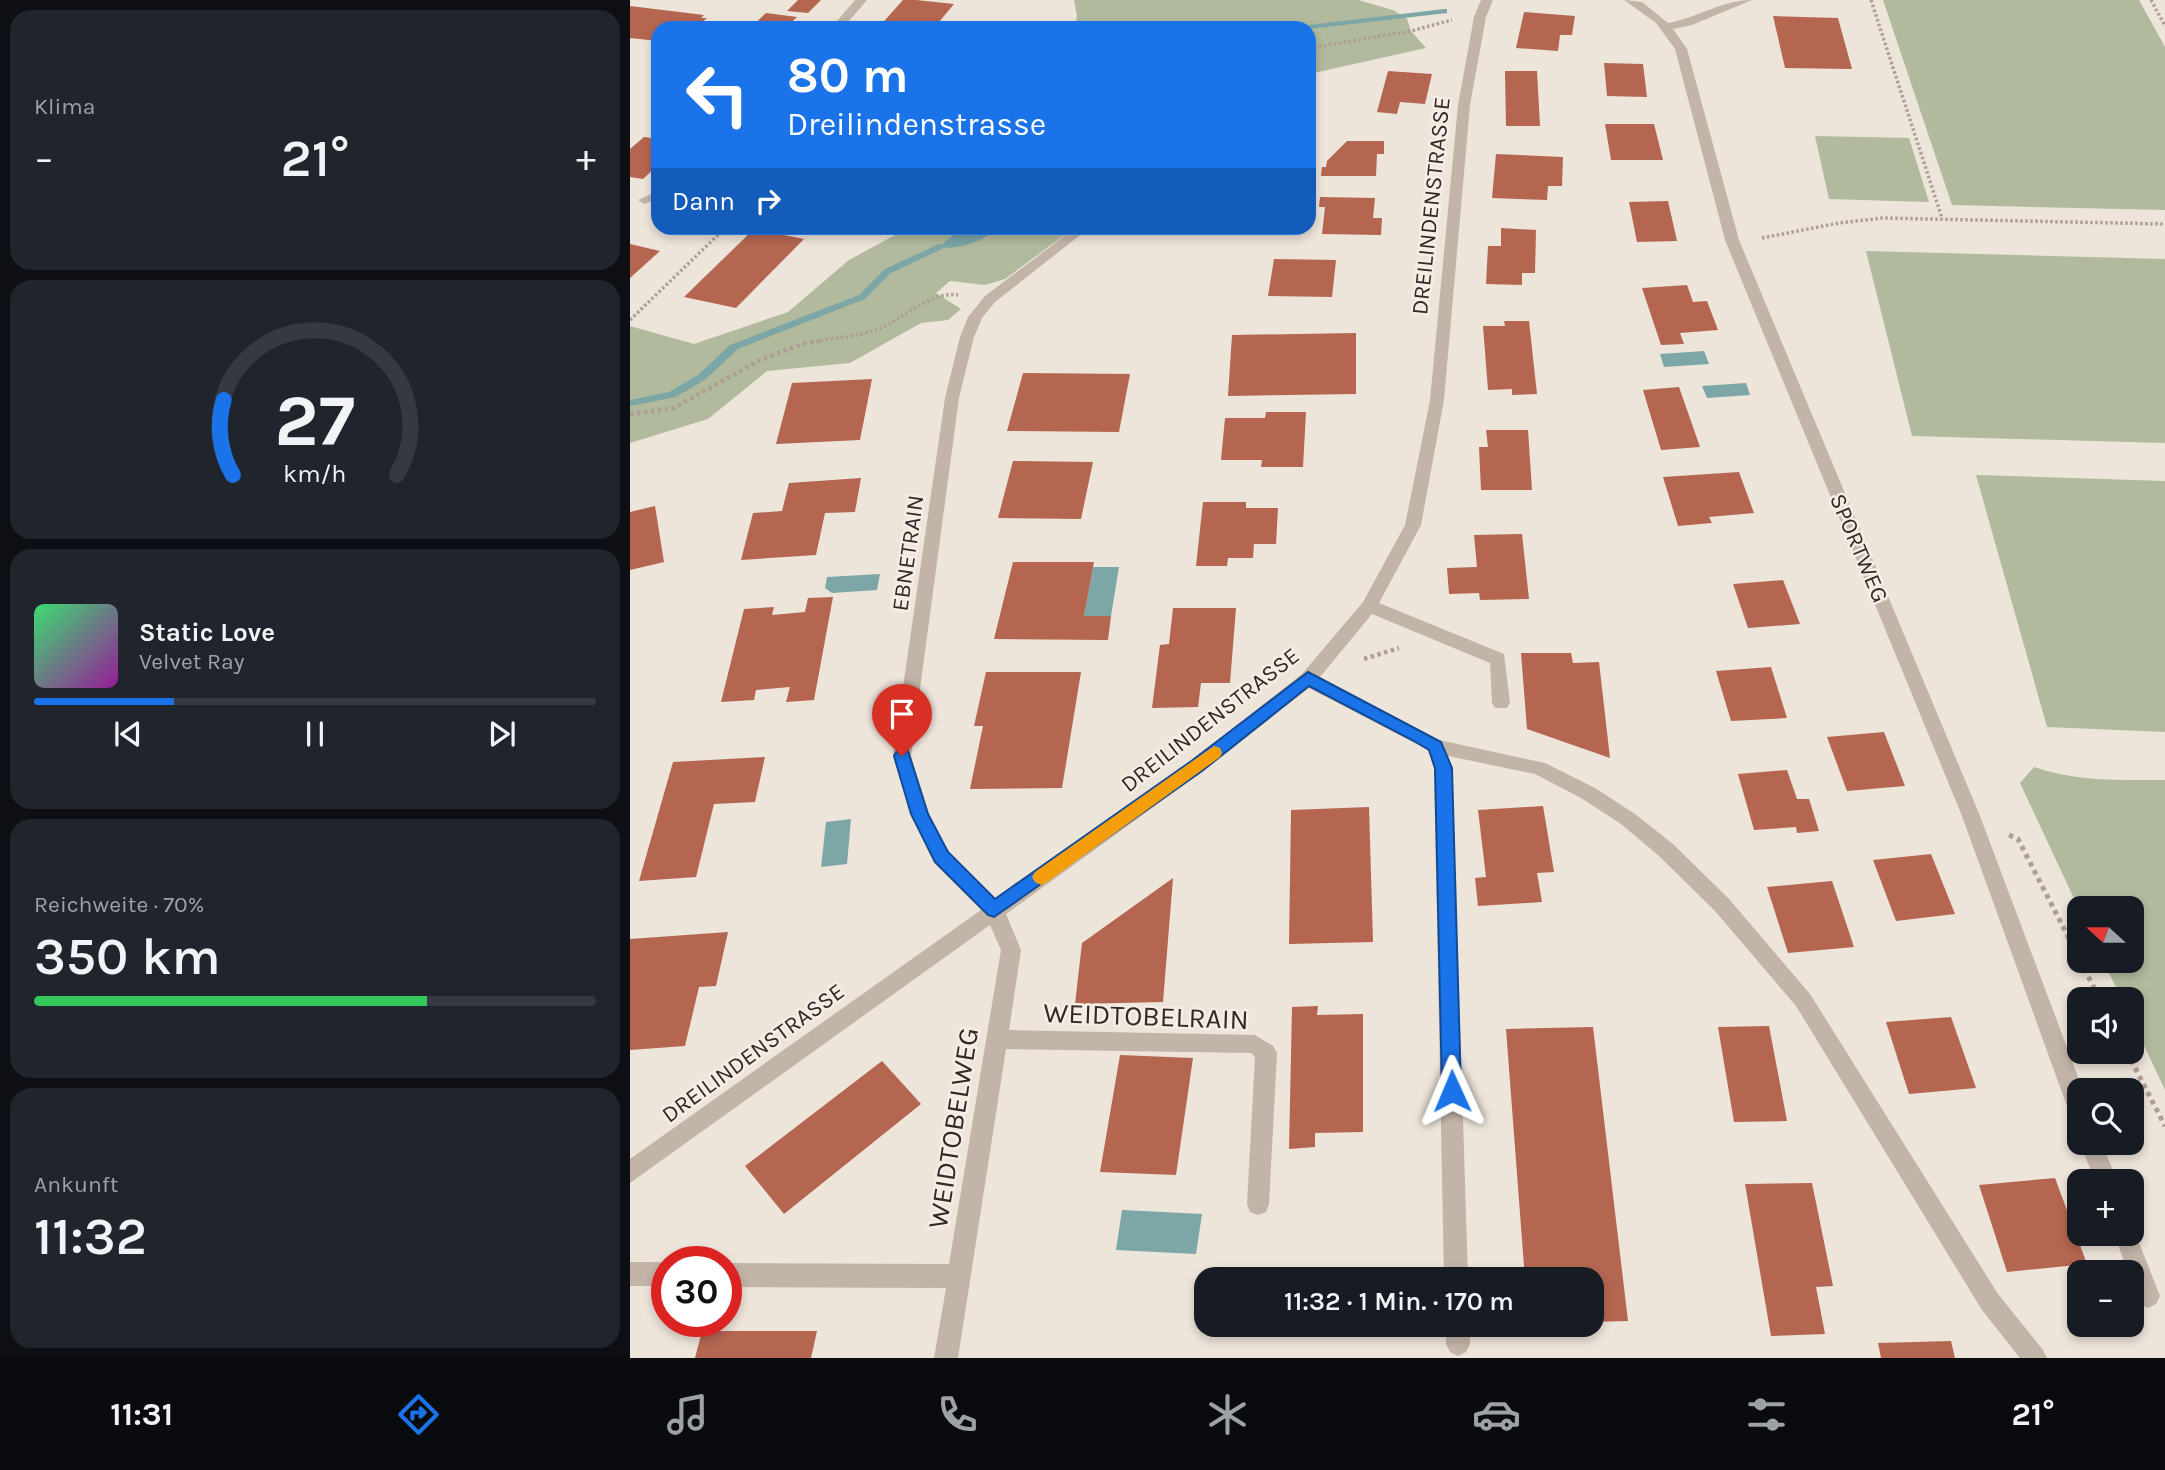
<!DOCTYPE html>
<html lang="de">
<head>
<meta charset="utf-8">
<style>
	:root { --surface:#171b24; --page:#20242c; --text:#f1f3f6; --muted:#9ea1a6; --line:#363941; --accent:#1a73e8 }
	body { margin:0; font-family:Karla,sans-serif; background:var(--page); color:var(--text); height:100vh; display:flex; flex-direction:column; font-size:26px; white-space:nowrap }
	* { box-sizing:border-box; margin:0 }
	p { font-size:23px; color:var(--muted) }
	.icon { flex:none; width:38px; height:38px; fill:none; stroke:currentColor; stroke-width:2; stroke-linecap:round; stroke-linejoin:round }
	.map { position:relative; flex:1; overflow:hidden }
	.panel { display:flex; flex-direction:column; gap:10px; padding:10px; background:#0d0f14; width:630px }
	.panel>* { flex:none }
	.guide { position:absolute; left:21px; top:21px; width:665px; height:214px; border-radius:21px; box-shadow:0 4px 10px #0003; background:#1a73e8; color:#fff; overflow:hidden }
	.needle { width:46px; rotate:291deg }
	.controls { position:absolute; left:1437px; top:896px; display:grid; gap:14px }
	.controls a { display:grid; place-items:center; width:77px; height:77px; border-radius:14px; background:var(--surface); box-shadow:0 4px 10px #0003; font-size:35px }
	.speed { position:absolute; left:21px; top:1246px; display:flex; gap:14px; font-size:35px; font-weight:700; text-align:center }
	.speed>* { display:grid; place-content:center; width:91px; height:91px; border-radius:50%; background:var(--surface); box-shadow:0 4px 10px #0003; line-height:1 }
	.speed .limit { border:10px solid #d22; background:#fff; color:#111 }
	.pin { position:absolute; display:grid; place-items:center; width:60px; height:60px; color:#fff; margin:-72px -30px; border-radius:50% 50% 50% 0; rotate:-45deg; box-shadow:0 0 7px #0007 }
	.pin .icon { rotate:45deg }
	.me { position:absolute; width:77px; margin:-38px; rotate:359deg; stroke-linejoin:round; filter:drop-shadow(0 0 5px #0008) }
	.turn { display:flex; align-items:center; gap:24px; height:147px; padding:0 21px; font-size:32px }
	.turn .icon { width:91px; height:91px; stroke-width:2.5 }
	.turn b { display:block; font-size:49px; line-height:60px }
	.then { display:flex; align-items:center; height:66px; padding:0 21px; background:#0003; gap:14px; font-size:26px }
	.big { font-size:52px; font-weight:600; line-height:1.1 }
	.panel .widget { flex:1; display:flex; flex-direction:column; justify-content:center; gap:10px; min-width:0; padding:0 24px; border-radius:21px; background:var(--page) }
	.panel .dial { align-items:center; gap:0 }
	.dial svg { height:182px; overflow:visible; fill:none; stroke:var(--line); stroke-width:7; stroke-linecap:round; text-anchor:middle }
	.dial text { fill:var(--text); stroke:none }
	.song { display:flex; align-items:center; gap:21px }
	.cover { width:84px; height:84px; border-radius:10px; background:linear-gradient(135deg,hsl(140 70% 55%),hsl(300 70% 35%)) }
	.played { height:7px; border-radius:4px; background:linear-gradient(90deg,var(--accent) 25%,var(--line) 25%) }
	.keys { display:flex; justify-content:space-around; direction:ltr }
	.heat { display:flex; justify-content:space-between; align-items:center; font-size:38px; direction:ltr }
	.charge { height:10px; border-radius:5px; background:linear-gradient(90deg,#34c759 70%,var(--line) 0) }
	.trip { position:absolute; left:564px; top:1267px; width:410px; height:70px; border-radius:21px; background:var(--surface); box-shadow:0 4px 10px #0003; font-weight:600; line-height:70px; text-align:center }
	.menu { display:flex; height:112px; justify-content:space-around; align-items:center; background:#090b0e; color:var(--muted) }
	.menu .icon { width:49px; height:49px }
	.menu .active { color:var(--accent) }
	.menu b { font-size:32px; color:var(--text) }
	main { display:flex; flex:1; min-height:0 }
	.map>svg:first-child { display:block }
	.green { fill:#b1ba9d }
	.water { fill:#7da6a6 }
	.lines { fill:none; stroke-linecap:round; stroke-linejoin:round }
	.stream { fill:#7da6a6; fill-rule:evenodd }
	.building { fill:#b56651 }
	.path-far2 { stroke:#af9e93; stroke-width:3.5; stroke-dasharray:2.5 2.5; stroke-linecap:butt }
	.path-far1 { stroke:#af9e93; stroke-width:4.5; stroke-dasharray:3.5 3.5; stroke-linecap:butt }
	.path { stroke:#af9e93; stroke-width:5; stroke-dasharray:4.5 4.5; stroke-linecap:butt }
	.minor { fill:#c3b4a8; fill-rule:evenodd }
	.route { fill:#1a73e8; stroke:#114b97; stroke-width:2 }
	.slow { fill:#f59e0b }
	.labels { text-anchor:middle; dominant-baseline:central; stroke-width:5; stroke-linejoin:round; paint-order:stroke }
	.street-label { font-size:23px; fill:#322a27; stroke:#f6eee6 }
	.near-street-label { font-size:28px; fill:#322a27; stroke:#f6eee6 }
</style>
</head>
<body>
<main>
<section class="panel">
<div class="widget"><p>Klima</p>
<div class="heat"><a>−</a><b class="big">21°</b><a>+</a></div>
</div>
<div class="widget dial"><svg viewBox="0 0 100 80">
<path d="M14 69A42 42 0 1 1 86 69"/>
<path d="M14 69A42 42 0 0 1 10 36" stroke="#1a73e8"/>
<text x="50" y="56" font-size="32" font-weight="700">27</text>
<text x="50" y="72" font-size="11">km/h</text>
</svg></div>
<div class="widget">
<div class="song"><i class="cover"></i><div><b>Static Love</b><p>Velvet Ray</p></div></div>
<div class="played"></div>
<div class="keys"><svg class="icon" aria-label="previous" viewBox="0 0 24 24"><path d="M18 5L8 12l10 7zM5 5v14"/></svg><svg class="icon" aria-label="pause" viewBox="0 0 24 24"><path d="M8 5v14M16 5v14"/></svg><svg class="icon" aria-label="next" viewBox="0 0 24 24"><path d="M6 5l10 7-10 7zM19 5v14"/></svg></div>
</div>
<div class="widget"><p>Reichweite · 70%</p><b class="big">350 km</b><div class="charge"></div></div>
<div class="widget"><p>Ankunft</p><b class="big">11:32</b></div>
</section>
<div class="map">
<svg width="1535" height="1358" viewBox="0 0 1535 1358">
	<rect width="100%" height="100%" fill="#ede4da"/>
	<g class="green">
		<path d="M444,0h284l35,10 14,9 4,12 15,17 -117,26v-46h-234l2,-12z"/>
		<path d="M1253,0h256l26,47v163l-213,-5z"/>
		<path d="M1185,136l94,2 20,64 -100,-3z"/>
		<path d="M278,228h53l-21,19 45,-9 18,-10h71l-69,51 -20,6 -35,-4 -14,12 25,16 -13,11 -27,3 -71,40 -83,8 -59,48 -78,24v-117l64,18 94,-32 61,-52z"/>
		<path d="M1236,251l299,8v184l-253,-7z"/>
		<path d="M1346,475l189,6v251l-118,-5z"/>
		<path d="M1404,767c43,15 86,13 131,13v310l-33,-70v-21h-10l-19,-38h29v-53l-53,1 -59,-126z"/>
	</g>
	<g class="water">
		<path d="M331,228h42c-20,11 -41,23 -64,19z"/>
		<path d="M1074,351l5,13 -45,3 -4,-13z"/>
		<path d="M1116,383l4,12 -43,3 -5,-12z"/>
		<path d="M463,567h26l-8,49h-27z"/>
		<path d="M250,574l-3,16 -45,3 -7,-5 2,-11z"/>
		<path d="M221,819l-4,45 -26,3 5,-45z"/>
		<path d="M492,1210l80,4 -6,40 -80,-4z"/>
	</g>
	<g class="lines">
		<g class="stream">
			<path d="M814,9h3v4l-138,16 -13,-1 4,-2z"/>
			<path d="M309,244l3,1v4l-51,24 -26,26 -127,50 -32,30 -30,18 -46,9v-6l39,-8 29,-17 32,-30 129,-50 26,-26z"/>
		</g>
	</g>
	<g class="building">
		<path d="M168,0h23l-13,13 -21,-2z"/>
		<path d="M273,0h13l38,4 -20,24h-56z"/>
		<path d="M0,6l74,9 -3,3h6l-11,10h-38v13l-28,-3z"/>
		<path d="M894,12l51,4 -3,19h-12l-2,16 -42,-3z"/>
		<path d="M136,13l31,4 -12,11h-35z"/>
		<path d="M1143,16l65,2 14,51 -67,-1z"/>
		<path d="M974,63l39,1 4,33 -40,-1z"/>
		<path d="M758,71l44,3 -7,30 -25,-2 -3,12 -20,-2z"/>
		<path d="M875,71h32l3,55h-34z"/>
		<path d="M975,124h49l9,36h-52z"/>
		<path d="M14,137l14,2v26l-15,14 -13,-2v-28z"/>
		<path d="M717,141h37v13h-7l-1,22h-55l1,-9h4l1,-6z"/>
		<path d="M866,154l67,3 -1,29h-14l-1,14 -55,-2z"/>
		<path d="M690,197l55,1 -2,20h9l-1,17 -59,-1 3,-27h-6z"/>
		<path d="M1038,201l9,40 -40,1 -8,-40z"/>
		<path d="M558,228h68v3h-69z"/>
		<path d="M871,228l35,2 -1,43h-13v12l-36,-1 2,-38h13z"/>
		<path d="M124,229l50,10 -68,69 -52,-11z"/>
		<path d="M0,244l30,7 -30,27z"/>
		<path d="M644,259l62,1 -4,37 -64,-1z"/>
		<path d="M1057,285l6,17 14,-1 11,29 -38,3 4,11 -23,1 -19,-57z"/>
		<path d="M874,321h25l8,73 -25,1v-6l-24,1 -5,-64h22z"/>
		<path d="M726,333v61l-128,2 4,-61z"/>
		<path d="M393,373l107,1 -11,58 -112,-1z"/>
		<path d="M242,379l-12,61 -84,4 16,-61z"/>
		<path d="M1049,387l21,60 -39,3 -18,-60z"/>
		<path d="M636,412h40l-3,55h-42l1,-7h-41l4,-42h40z"/>
		<path d="M856,430h42l4,60h-51l-2,-43h9z"/>
		<path d="M383,461l80,1 -12,57 -83,-1z"/>
		<path d="M1109,472l15,41 -45,4 3,6 -34,3 -15,-49z"/>
		<path d="M231,478l-6,34 -30,1 -9,42 -75,5 12,-47 29,-2 7,-28z"/>
		<path d="M573,502h43v6h32l-2,36h-22l-1,14h-25l-1,8h-31z"/>
		<path d="M25,506l9,56 -34,8v-58z"/>
		<path d="M892,534l7,65 -49,1 -1,-7 -30,1 -2,-26 30,-1 -3,-32z"/>
		<path d="M383,562h81l-10,54h27l-3,24 -114,-1z"/>
		<path d="M1153,580l17,44 -52,4 -15,-44z"/>
		<path d="M203,597l-19,103 -28,2 4,-15 -34,3 -2,10 -33,2 23,-93 30,-2 -2,8 33,-3 3,-14z"/>
		<path d="M543,608h63l-6,75h-29l-3,24 -46,1 8,-63 9,-1z"/>
		<path d="M891,653h50l2,10 26,-1 11,96 -83,-29z"/>
		<path d="M1141,667l16,51 -56,3 -15,-50z"/>
		<path d="M356,672h95l-19,116 -92,1 13,-63h-9z"/>
		<path d="M1254,732l21,54 -58,5 -20,-54z"/>
		<path d="M135,757l-10,45 -41,2 -18,73 -57,4 34,-119z"/>
		<path d="M1157,770l10,29h12l10,32 -22,2 -1,-6 -42,3 -16,-56z"/>
		<path d="M913,806l11,66 -17,1 5,29 -64,4 -3,-28 11,-1 -8,-67z"/>
		<path d="M739,807l4,135 -84,2 2,-134z"/>
		<path d="M1301,854l24,60 -59,7 -23,-61z"/>
		<path d="M543,878l-10,124 -88,2 7,-61z"/>
		<path d="M1202,881l22,66 -66,6 -21,-66z"/>
		<path d="M98,932l-12,54 -17,1 -14,59 -55,4v-111z"/>
		<path d="M688,1006l-1,9 46,-1v118l-48,1v14l-26,2 3,-142z"/>
		<path d="M1321,1017l25,71 -67,6 -23,-72z"/>
		<path d="M1139,1026l18,95 -53,1 -16,-95z"/>
		<path d="M963,1027l35,294 -37,1v-43h-66l-19,-250z"/>
		<path d="M490,1055l73,3 -17,117 -76,-3z"/>
		<path d="M252,1061l39,43 -137,110 -39,-48z"/>
		<path d="M1425,1178l32,86 -80,8 -28,-87z"/>
		<path d="M1182,1183l21,103 -17,1 9,47 -54,2 -26,-152z"/>
		<path d="M72,1331h115l-6,27h-116z"/>
		<path d="M1321,1341l4,17h-74l-3,-15z"/>
	</g>
	<g class="lines">
		<g class="path-far2">
			<path d="M1241,0l71,218"/>
			<path d="M1521,0l14,26"/>
			<path d="M679,48l102,-17 41,-11"/>
			<path d="M1132,238l77,-15 44,-5 282,6"/>
			<path d="M0,320l91,-88"/>
			<path d="M181,342c21,-4 46,-5 66,-12 25,-10 52,-39 81,-35"/>
		</g>
		<g class="path-far1">
			<path d="M0,414l44,-6 84,-47 44,-17 18,-3"/>
			<path d="M734,659l35,-11"/>
		</g>
		<g class="path">
			<path d="M1379,835l9,4 61,119"/>
			<path d="M1450,961l20,38"/>
			<path d="M1497,1052l38,74"/>
		</g>
		<g class="minor">
			<path d="M225,0h12l-24,28h-12z"/>
			<path d="M851,0h12l-7,17 -16,88 -26,295 -23,125 -42,78 125,51 6,49 -3,5h-12l-3,-5 -2,-40 -118,-49 -52,63 119,63 106,23 50,25 40,26 38,30 56,55 81,95 188,300 45,56 4,8h-27l-38,-48 -186,-304 -81,-95 -56,-55 -38,-32 -40,-26 -46,-24 -87,-18 4,12 16,511h-24l-10,-511 -6,-18 -119,-62 -107,84 -196,142 15,36 -12,80 246,5 18,11 4,7 -8,151 -3,8 -8,3 -8,-3 -3,-8 8,-147 -4,-4 -245,-4 -48,309h-24l12,-70 -220,-1v-24l223,1 52,-314 -11,-25 -360,258v-24l351,-249 -47,-47 -23,-49 -18,-58 52,-358 15,-61 8,-20 17,-21 90,-68h14l-94,74 -13,16 -8,19 -15,61 -48,358 18,58 19,37 48,48 194,-137 112,-88 61,-72 42,-77 25,-125 28,-295 16,-88z"/>
			<path d="M994,0l18,2 26,21c29,-5 54,-23 84,-23l-60,25 -19,4 14,20 52,191 241,576 103,274h-4v29l-8,-3 -3,-7 -106,-293 -237,-576 -50,-191 -19,-26z"/>
			<path d="M28,191v8l-14,5 -6,-4z"/>
			<path d="M1450,1143h22l15,38h-22z"/>
			<path d="M1502,1225l28,71 -4,8 -8,4 -8,-4 -8,-21v-11h-4l-14,-38h18z"/>
			<rect x="0" y="1262" width="37" height="24"/>
			<path d="M816,1325h24v19l-4,8 -8,4 -8,-4 -4,-8z"/>
		</g>
	</g>
	<path class="route" d="M678,672l133,70 11,26 9,323 -2,7 -7,2 -7,-2 -3,-7 -7,-323 -6,-18 -15,-9 -105,-55 -107,85 -208,146 -6,-2 -53,-53 -24,-48 -17,-58 3,-5h11l20,63 20,38 47,47 195,-137z"/>
	<path class="slow" d="M584,746l6,2 2,5 -2,4 -173,125 -6,3 -6,-3 -3,-5 3,-5z"/>
	<g class="labels">
		<g class="street-label">
			<text transform="translate(801 206) rotate(-84)">DREILINDENSTRASSE</text>
			<text transform="translate(1229 548) rotate(67)">SPORTWEG</text>
			<text transform="translate(278 553) rotate(-82)">EBNETRAIN</text>
			<text transform="translate(580 720) rotate(-38)">DREILINDENSTRASSE</text>
			<text transform="translate(123 1053) rotate(-36)">DREILINDENSTRASSE</text>
		</g>
		<g class="near-street-label">
			<text transform="translate(516 1016) rotate(2)">WEIDTOBELRAIN</text>
			<text transform="translate(323 1128) rotate(-81)">WEIDTOBELWEG</text>
		</g>
	</g>
</svg>
<div class="controls">
<a><svg class="needle" viewBox="-14 -14 28 28"><path d="M0-13l5 13h-10z" fill="#e53935"/><path d="M0 13l5-13h-10z" fill="#9ea1a6"/></svg></a>
<a><svg class="icon" aria-label="sound" viewBox="0 0 24 24"><path d="M4 9h4l5-4v14l-5-4H4zM17 9q2 3 0 6"/></svg></a>
<a><svg class="icon" aria-label="search" viewBox="0 0 24 24"><circle cx="10" cy="10" r="6"/><path d="M15 15l6 6"/></svg></a>
<a>+</a>
<a>−</a>
</div>
<div class="speed"><div class="limit">30</div></div>
<div class="pin" style="left:272px;top:756px;background:#d93025"><svg class="icon" aria-label="arrive" viewBox="0 0 24 24"><path d="M6 21V4h12l-3 4 3 4H6"/></svg></div>
<svg class="me" style="left:822px;top:1091px" viewBox="-20 -20 40 40"><path d="M0-17L14 15 0 8-14 15z" fill="#1a73e8" stroke="#fff" stroke-width="4"/></svg>
<div class="trip">11:32 · 1 Min. · 170 m</div>
<div class="guide">
<div class="turn"><svg class="icon" aria-label="left" viewBox="0 0 24 24"><path d="M17 20v-9H6M10 6l-5 5 5 5"/></svg><div><b>80 m</b>Dreilindenstrasse</div></div>
<div class="then">Dann<svg class="icon" aria-label="right" viewBox="0 0 24 24"><path d="M7 20v-9h11M14 6l5 5-5 5"/></svg></div>
</div>
</div>
</main>
<nav class="menu">
<b>11:31</b>
<svg class="icon active" aria-label="directions" viewBox="0 0 24 24"><path d="M12 3l9 9-9 9-9-9zM9 14v-3h6M13 9l2 2-2 2"/></svg>
<svg class="icon" aria-label="music" viewBox="0 0 24 24"><path d="M9 18V5l10-2v13"/><circle cx="6" cy="18" r="3"/><circle cx="16" cy="16" r="3"/></svg>
<svg class="icon" aria-label="phone" viewBox="0 0 24 24"><path d="M5 4h4l2 5-3 2q2 4 5 5l2-3 5 2v4C11 20 4 13 5 4z"/></svg>
<svg class="icon" aria-label="climate" viewBox="0 0 24 24"><path d="M12 3v18M4 7l16 10M4 17L20 7"/></svg>
<svg class="icon" aria-label="car" viewBox="0 0 24 24"><path d="M5 17H2v-5l4-1 3-4h7l3 4 3 1v5h-3M9 17h6M6 11h13"/><circle cx="7" cy="17" r="2"/><circle cx="17" cy="17" r="2"/></svg>
<svg class="icon" aria-label="filters" viewBox="0 0 24 24"><path d="M4 7h16M4 17h16"/><circle cx="9" cy="7" r="2"/><circle cx="15" cy="17" r="2"/></svg>
<b>21°</b>
</nav>
</body>
</html>
